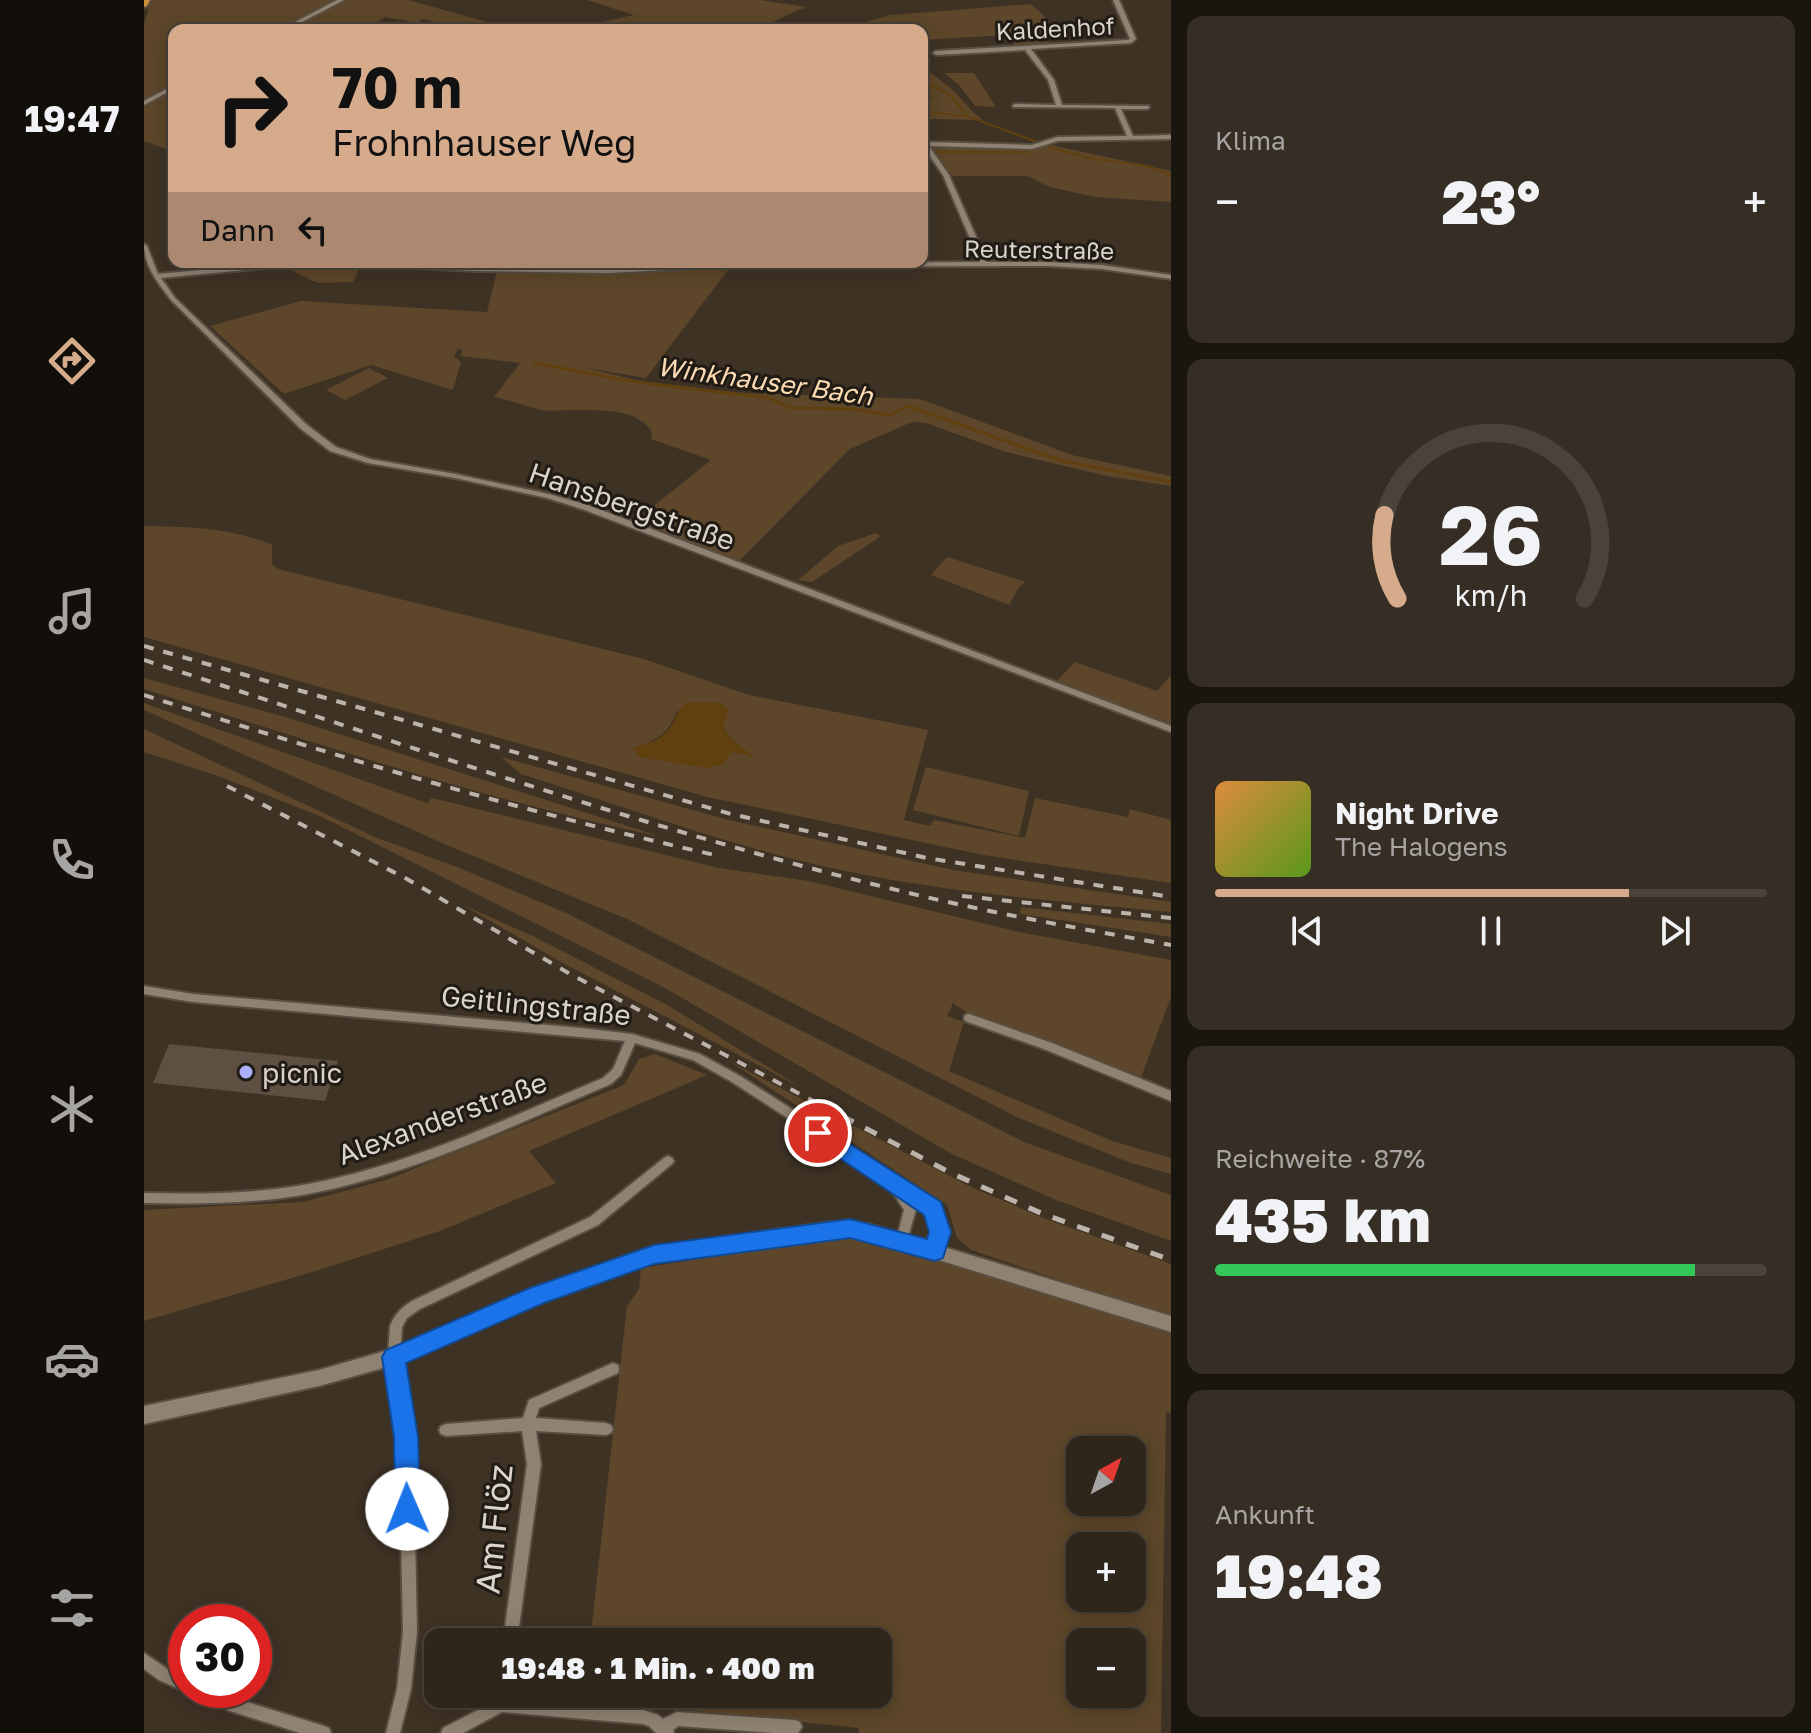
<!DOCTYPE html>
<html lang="de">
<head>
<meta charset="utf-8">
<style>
	:root { --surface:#2e261b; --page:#362e24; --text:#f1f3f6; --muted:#a7a5a3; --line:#49433a; --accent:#d6ab8b }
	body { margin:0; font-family:"Golos Text",sans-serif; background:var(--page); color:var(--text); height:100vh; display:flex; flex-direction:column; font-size:30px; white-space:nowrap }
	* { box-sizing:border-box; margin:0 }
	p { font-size:26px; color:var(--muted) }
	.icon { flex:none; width:44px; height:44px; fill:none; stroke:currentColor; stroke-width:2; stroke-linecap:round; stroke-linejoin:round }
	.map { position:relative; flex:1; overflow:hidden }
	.sheet { display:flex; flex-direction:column; gap:16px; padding:16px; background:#19150f; width:640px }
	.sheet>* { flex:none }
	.guide { position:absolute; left:24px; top:24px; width:760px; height:244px; border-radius:16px; box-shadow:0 4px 20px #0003,0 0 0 2px var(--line); background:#d6ab8b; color:#111; overflow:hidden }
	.needle { width:52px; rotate:40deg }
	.controls { position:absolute; left:922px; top:1436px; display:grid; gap:16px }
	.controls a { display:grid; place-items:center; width:80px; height:80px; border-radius:16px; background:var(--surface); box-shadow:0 4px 20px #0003,0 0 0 2px var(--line); font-size:40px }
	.speed { position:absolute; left:24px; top:1604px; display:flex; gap:16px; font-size:40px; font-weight:700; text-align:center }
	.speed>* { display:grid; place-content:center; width:104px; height:104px; border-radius:50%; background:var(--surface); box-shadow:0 4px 20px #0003,0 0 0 2px var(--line); line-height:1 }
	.speed .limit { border:12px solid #d22; background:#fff; color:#111 }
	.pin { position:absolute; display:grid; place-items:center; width:68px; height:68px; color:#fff; margin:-34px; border:4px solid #fff; border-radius:50%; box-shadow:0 2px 8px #0007 }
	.me { position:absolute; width:88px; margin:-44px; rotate:359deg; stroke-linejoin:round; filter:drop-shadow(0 0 6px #0008) }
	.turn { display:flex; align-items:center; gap:28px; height:168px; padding:0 32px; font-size:36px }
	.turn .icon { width:104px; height:104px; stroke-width:2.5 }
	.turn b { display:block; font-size:56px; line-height:68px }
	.then { display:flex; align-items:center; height:76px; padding:0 32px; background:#0003; gap:16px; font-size:30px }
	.big { font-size:60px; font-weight:800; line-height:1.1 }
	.sheet .tile { flex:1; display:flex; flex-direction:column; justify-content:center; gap:12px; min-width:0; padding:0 28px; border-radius:16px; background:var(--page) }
	.sheet .dial { align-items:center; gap:0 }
	.dial svg { height:208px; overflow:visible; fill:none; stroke:var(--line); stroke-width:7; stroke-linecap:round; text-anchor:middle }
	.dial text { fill:var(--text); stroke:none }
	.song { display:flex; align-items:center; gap:24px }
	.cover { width:96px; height:96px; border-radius:12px; background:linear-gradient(135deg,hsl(30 70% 55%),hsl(90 70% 35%)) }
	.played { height:8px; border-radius:4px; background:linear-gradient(90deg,var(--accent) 75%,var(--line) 75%) }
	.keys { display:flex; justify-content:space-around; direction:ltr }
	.heat { display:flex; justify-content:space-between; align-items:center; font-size:44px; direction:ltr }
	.charge { height:12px; border-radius:6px; background:linear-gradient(90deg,#34c759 87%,var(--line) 0) }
	.trip { position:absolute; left:280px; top:1628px; width:468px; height:80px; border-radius:16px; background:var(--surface); box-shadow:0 4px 20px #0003,0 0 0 2px var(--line); font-weight:800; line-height:80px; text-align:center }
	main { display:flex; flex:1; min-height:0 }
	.tabs { display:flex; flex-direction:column; width:144px; justify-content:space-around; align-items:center; background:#120f0b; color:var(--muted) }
	.tabs .icon { width:56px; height:56px }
	.tabs .current { color:var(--accent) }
	.tabs b { font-size:36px; color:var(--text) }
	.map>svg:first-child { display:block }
	.green { fill:#5d4629; fill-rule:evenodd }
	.water { fill:#61400f }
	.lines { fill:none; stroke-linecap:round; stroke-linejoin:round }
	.stream-far1 { stroke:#61400f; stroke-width:2 }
	.stream { stroke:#61400f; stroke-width:3 }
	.building { fill:#5d5042 }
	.minor-casing { stroke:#584e42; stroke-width:4 }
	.secondary-casing { stroke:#584e42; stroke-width:4 }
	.motorway-casing { stroke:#584e42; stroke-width:4 }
	.minor { fill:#8f8272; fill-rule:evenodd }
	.secondary { fill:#8f8272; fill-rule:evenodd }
	.motorway { fill:#cc903d; fill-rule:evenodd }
	.rail-far1 { stroke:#bcb4ab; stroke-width:4; stroke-dasharray:10 10; stroke-linecap:butt }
	.rail { stroke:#bcb4ab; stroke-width:5; stroke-dasharray:13 13; stroke-linecap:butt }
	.route { fill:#1a73e8; stroke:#114b97; stroke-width:2 }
	.poi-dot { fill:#acaffb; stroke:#211b15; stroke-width:3 }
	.labels { text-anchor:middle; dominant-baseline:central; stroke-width:6; stroke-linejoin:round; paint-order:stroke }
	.far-street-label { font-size:24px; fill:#dbd4cb; stroke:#211b15 }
	.far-water-label { font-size:26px; font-style:italic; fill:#fcdbb2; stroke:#211b15 }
	.street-label { font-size:28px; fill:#dbd4cb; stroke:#211b15 }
	.poi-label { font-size:28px; fill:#dbd4cb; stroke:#211b15; text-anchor:start }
	.near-street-label { font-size:34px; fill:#dbd4cb; stroke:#211b15 }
</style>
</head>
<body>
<main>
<nav class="tabs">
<b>19:47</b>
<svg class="icon current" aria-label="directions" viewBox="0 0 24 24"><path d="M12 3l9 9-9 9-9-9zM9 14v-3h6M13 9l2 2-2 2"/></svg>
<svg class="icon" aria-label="music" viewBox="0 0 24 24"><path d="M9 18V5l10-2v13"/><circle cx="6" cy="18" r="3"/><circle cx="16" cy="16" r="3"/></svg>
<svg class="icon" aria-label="phone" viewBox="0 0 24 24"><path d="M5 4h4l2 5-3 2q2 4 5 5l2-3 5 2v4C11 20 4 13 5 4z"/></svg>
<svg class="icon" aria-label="climate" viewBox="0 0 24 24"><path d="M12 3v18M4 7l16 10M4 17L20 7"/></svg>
<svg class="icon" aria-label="car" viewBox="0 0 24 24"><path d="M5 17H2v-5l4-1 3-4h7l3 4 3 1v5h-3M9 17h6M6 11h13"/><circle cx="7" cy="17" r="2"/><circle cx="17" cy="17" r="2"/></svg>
<svg class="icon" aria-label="filters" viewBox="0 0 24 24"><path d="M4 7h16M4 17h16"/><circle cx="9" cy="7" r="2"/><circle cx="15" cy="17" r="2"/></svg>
</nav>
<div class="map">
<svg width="1027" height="1733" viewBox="0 0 1027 1733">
	<rect width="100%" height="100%" fill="#3e3224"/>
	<g class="green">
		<path d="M7,0h257l108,30h-67l5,-3 -31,-8 -6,4 -32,-6 -18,13h-193v53l-7,4h7v65l-30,-11v-117z"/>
		<path d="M443,0h173l46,7 -52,23h-188l68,-15z"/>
		<path d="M887,4l28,26 -19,2 11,13 -35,2 -9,-12 -85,5v-10h-59l-4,-6 31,-9z"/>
		<path d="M778,63c8,10 16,15 26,23 12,10 21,24 35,34l-50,-1 -11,5v-27h11l-11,-8z"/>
		<path d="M800,73h30l22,34 -21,-1 -16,-21z"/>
		<path d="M898,143l129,28v31l-76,-5 -45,-10 -23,-11h-74l-19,-21h-12v-10l109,2z"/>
		<path d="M169,263l48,2 -8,17 -35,1 -41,-19z"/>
		<path d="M587,266l-85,112 -60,-10 58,14 100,11 176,6 152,56 99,21v10l-64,-10 -101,-24 -80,-29 -14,-1 -62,27 -111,112 -93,-35 5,-18 60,-48 -60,-21 1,-7c-18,-31 -81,-19 -110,-22 -15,-3 -31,-10 -48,-13l26,-34 -60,-7 3,-6 -5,-1 -4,7 7,6 -8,28 -82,-25 -87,29 -74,-68 91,-25 186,11 10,-41 112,1z"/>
		<path d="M225,368l19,10 -43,22 -19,-10z"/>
		<path d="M0,526c43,1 87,1 128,19v19l6,5 366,90 105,36 179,35 -24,90 26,6 4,-6 91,18 10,-40 93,19 2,-8 41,11v63l-188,-28 -276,-58 -563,-160zM533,711l46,14 6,12 23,19 -20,-4 -25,16 -74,-19c23,-9 35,-14 44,-38z"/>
		<path d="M732,533l5,3 -69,46 -14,-2 40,-34z"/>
		<path d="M803,557l79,25 -6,4 -11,19 -78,-30z"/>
		<path d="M931,662l82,29 14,-16v49l-115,-42z"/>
		<path d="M0,678l145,40 373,119c-177,-37 -346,-94 -518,-148z"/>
		<path d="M0,703l283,100 5,-5 287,70 90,13 210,51 152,28v37l-31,83 -94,-39 -71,-24 -21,-13 2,-7 -9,19 17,6 -15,49 163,70 59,17v16l-40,-11 -112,-45 -392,-199 -178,-73 -305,-136z"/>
		<path d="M0,729l231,108 82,30 109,46 458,229 147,53v46l-115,-41 -106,-47 -285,-165 -343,-171 -101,-40 -77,-25z"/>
		<path d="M357,757l228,63 224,50 218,32v10c-116,-11 -235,-20 -349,-46 -100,-23 -203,-61 -301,-92z"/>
		<path d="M782,767l103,24 -10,45 -106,-26z"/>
		<path d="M317,904l76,34 132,68 133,82 -241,-126z"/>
		<path d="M877,907l150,17v13l-151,-23z"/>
		<path d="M511,1054l52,21 -178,76 27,32 -116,48 -121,39 -175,51v-111l159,-8 83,-22 238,-95 15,-26z"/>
		<path d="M585,1061l242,126 75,32 125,45v149l-5,-1 -5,321h-302v-5l-275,-29v-5h294v-52h-288l37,-336 12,-17 2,-21 187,-29h45l160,48 41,-2 -103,-35 -14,-12 -10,-33zM936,1450h52v52h-52zM936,1546h52v52h-52zM936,1642h52v52h-52z"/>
	</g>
	<path class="water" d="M543,702l33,1 9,7 -6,16 6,11 25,20 -22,-5 -9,12 -16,4 -68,-11 -6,-9c13,-4 26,-7 35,-18 9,-11 7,-18 19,-28z"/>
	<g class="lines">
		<g class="stream-far1">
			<path d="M779,81l27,14 17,20"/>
			<path d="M778,111l48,6 67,25"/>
			<path d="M899,145l45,13 60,8 23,9"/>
			<path d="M789,152h96"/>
		</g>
		<path class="stream" d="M391,363l94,18 140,17 21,10 61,1 39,6 18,-9 154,55 109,21"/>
	</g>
	<path class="building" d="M25,1044l169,17 -13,40 -172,-18z"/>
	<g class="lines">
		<defs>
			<g id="minor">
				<path d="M193,0h7l-57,30h-7z"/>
				<path d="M969,0h6l17,39 -5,4 -100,6 23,31 8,25 87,1v2l-2,1h-26l12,27 38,-1v4l-113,2 -26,8 -103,-3 20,29 38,87h61l54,3 69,10v4l-69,-10 -54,-3 -326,1 -113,6 -133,-2 -145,-7 -3,-2h44l104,5 133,2 113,-6 258,-1 -37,-87 -21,-30v-5l4,2 106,3 25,-8 70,-1 -12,-28 -102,-1v-2l2,-1 41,1 -8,-25 -23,-30 -89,5 -3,-2 3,-2 192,-11 2,-1z"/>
				<path d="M30,85v4l-30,16v-4z"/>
				<path d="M0,244l3,2 11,28 128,-12h25l-3,2 -147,14 14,20 132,127 29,22 34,12 85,15 94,20 39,11 583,221v6l-589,-223 -35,-11 -92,-20 -87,-15 -38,-12 -29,-22 -130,-129c-13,-17 -27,-34 -27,-56z"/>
				<path d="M0,986l49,8 388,34 51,6 68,20 40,22 185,118c18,18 23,37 14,61l-4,1 -4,-1c-2,-7 0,-13 1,-21 1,-18 -10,-29 -24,-38l8,13 -10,36 -4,1 -4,-1 -2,-4 8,-31 -14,-22 1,-3 -159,-103 -39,-22 -58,-17 -14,32 -10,9c-102,43 -204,94 -315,112 -50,8 -101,8 -152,7v-10c51,1 103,1 153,-7 108,-18 206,-66 306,-108l10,-9 12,-28 -432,-39 -49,-8z"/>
				<path d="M825,1014l83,29 119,48v10l-127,-52 -79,-28 -1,-3 1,-3z"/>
				<path d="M524,1156l4,2 2,3 -2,3 -74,61 -178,84 -13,9 -5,9 -2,30 13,80 4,195 -6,57 -11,44h-14l11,-44 6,-57 -4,-195 -11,-80 2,-31c5,-12 11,-18 22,-25l178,-84 74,-59z"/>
				<path d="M469,1363l5,2 1,4 -1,4 -79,35 -3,10 70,5 5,2 2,4 -2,4 -5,2 -70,-4 5,33 -24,178h-14l24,-178 -5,-33 -76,5 -5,-2 -2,-4 2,-4 5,-2 77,-6 6,-18z"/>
				<path d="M0,1653l25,17 17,8v12h29l16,7 93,29 5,2 2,5h-31l-70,-22 -37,-16 -2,-5 -5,2 -27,-12 -15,-11z"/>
				<path d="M357,1698l142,12 15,5 5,4 14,-7 118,8 5,2 2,5 -4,6h-24l-96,-7 -5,4 1,3h-18l-7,-7 -6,-2 -141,-12 -39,21h-22l2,-5z"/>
			</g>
			<path id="secondary" d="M687,1222l37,2 303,92v16l-303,-94 -37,-2 -177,26 -111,40 -149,63 -75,21 -175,38v-18l175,-36 73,-21 140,-58 122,-43z"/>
			<path id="motorway" d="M0,0h6l-3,6 -3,1z"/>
		</defs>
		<use href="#minor" class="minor-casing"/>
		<use href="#secondary" class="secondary-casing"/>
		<use href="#motorway" class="motorway-casing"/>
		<use href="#minor" class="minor"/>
		<use href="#secondary" class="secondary"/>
		<use href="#motorway" class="motorway"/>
		<g class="rail-far1">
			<path d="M0,646l587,168 196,44 244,39"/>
			<path d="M0,660c254,82 506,171 765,233 87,21 174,36 262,52"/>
			<path d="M0,695c190,61 380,117 575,161"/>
			<path d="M83,786l180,93 163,95 276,144"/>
			<path d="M818,896l209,22"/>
		</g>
		<path class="rail" d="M698,1116l109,57 92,41 128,46"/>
	</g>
	<path class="route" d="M674,1124l123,78 10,30 -8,26 -8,3 -85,-23 -196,26 -110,39 -138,60 12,74 2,72 -4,9 -9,3 -8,-3 -4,-9 -1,-72 -12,-80 4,-7 144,-62 124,-43 196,-26 77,20 2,-7 -5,-17 -113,-76 -3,-6 3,-6z"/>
	<circle class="poi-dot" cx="102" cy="1072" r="8"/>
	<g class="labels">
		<g class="far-street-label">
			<text transform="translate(911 28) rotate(-3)">Kaldenhof</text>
			<text transform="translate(895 249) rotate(1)">Reuterstraße</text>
		</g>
		<g class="far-water-label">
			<text transform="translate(621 381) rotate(8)">Winkhauser Bach</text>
		</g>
		<g class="street-label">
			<text transform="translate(488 506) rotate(19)">Hansbergstraße</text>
			<text transform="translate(392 1005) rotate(6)">Geitlingstraße</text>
			<text transform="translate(298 1118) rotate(-20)">Alexanderstraße</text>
		</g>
		<g class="poi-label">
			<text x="118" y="1072">picnic</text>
		</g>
		<g class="near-street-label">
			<text transform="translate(349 1529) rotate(-84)">Am Flöz</text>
		</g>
	</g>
</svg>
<div class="controls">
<a><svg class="needle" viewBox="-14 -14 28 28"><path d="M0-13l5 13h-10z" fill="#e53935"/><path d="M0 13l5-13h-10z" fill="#a7a5a3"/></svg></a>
<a>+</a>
<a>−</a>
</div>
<div class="speed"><div class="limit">30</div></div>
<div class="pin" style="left:674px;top:1133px;background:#d93025"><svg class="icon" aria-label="arrive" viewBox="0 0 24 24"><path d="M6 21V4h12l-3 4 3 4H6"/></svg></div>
<svg class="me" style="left:263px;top:1509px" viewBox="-20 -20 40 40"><circle r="19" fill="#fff"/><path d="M0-13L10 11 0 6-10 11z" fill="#1a73e8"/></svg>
<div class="trip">19:48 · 1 Min. · 400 m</div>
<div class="guide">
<div class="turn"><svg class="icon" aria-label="right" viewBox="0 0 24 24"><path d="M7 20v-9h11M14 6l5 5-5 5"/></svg><div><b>70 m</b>Frohnhauser Weg</div></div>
<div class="then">Dann<svg class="icon" aria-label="left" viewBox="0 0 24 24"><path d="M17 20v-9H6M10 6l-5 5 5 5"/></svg></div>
</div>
</div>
<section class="sheet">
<div class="tile"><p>Klima</p>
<div class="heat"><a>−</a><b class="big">23°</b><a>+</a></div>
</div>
<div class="tile dial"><svg viewBox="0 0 100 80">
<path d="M14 69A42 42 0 1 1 86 69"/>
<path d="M14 69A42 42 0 0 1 9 37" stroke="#d6ab8b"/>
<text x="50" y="56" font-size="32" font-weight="700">26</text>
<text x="50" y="72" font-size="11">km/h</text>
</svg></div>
<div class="tile">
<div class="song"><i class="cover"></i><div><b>Night Drive</b><p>The Halogens</p></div></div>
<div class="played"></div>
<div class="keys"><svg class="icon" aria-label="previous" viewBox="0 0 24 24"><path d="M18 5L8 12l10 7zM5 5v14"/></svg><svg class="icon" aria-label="pause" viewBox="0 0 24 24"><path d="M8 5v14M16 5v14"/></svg><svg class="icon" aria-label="next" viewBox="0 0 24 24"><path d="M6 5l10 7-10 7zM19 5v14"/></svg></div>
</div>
<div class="tile"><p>Reichweite · 87%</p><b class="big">435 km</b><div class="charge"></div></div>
<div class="tile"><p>Ankunft</p><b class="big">19:48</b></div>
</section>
</main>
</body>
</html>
